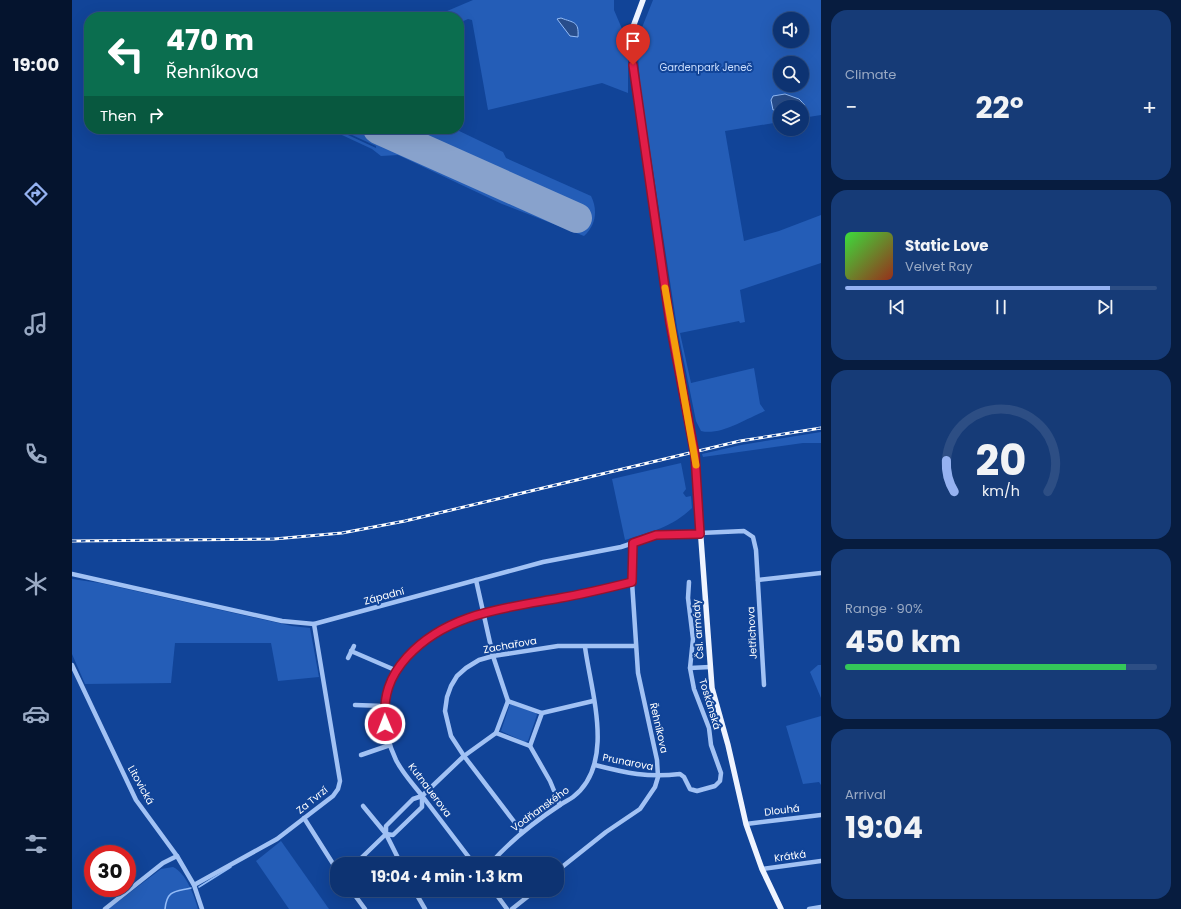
<!DOCTYPE html>
<html lang="en">
<head>
<meta charset="utf-8">
<style>
	:root { --surface:#0d3372; --page:#163b77; --text:#f1f3f6; --muted:#9aaac4; --line:#2d4e84; --accent:#95b2f1 }
	body { margin:0; font-family:Poppins,sans-serif; background:var(--page); color:var(--text); height:100vh; display:flex; flex-direction:column; font-size:15px; white-space:nowrap }
	* { box-sizing:border-box; margin:0 }
	p { font-size:13px; color:var(--muted) }
	.icon { flex:none; width:22px; height:22px; fill:none; stroke:currentColor; stroke-width:2; stroke-linecap:round; stroke-linejoin:round }
	.map { position:relative; flex:1; overflow:hidden }
	.sheet { display:flex; flex-direction:column; gap:10px; padding:10px; background:#071c3f; width:360px }
	.sheet>* { flex:none }
	.banner { position:absolute; left:12px; top:12px; width:380px; height:122px; border-radius:16px; box-shadow:0 4px 16px #0002,0 0 0 1px var(--line); background:#0b6e4f; color:#fff; overflow:hidden }
	.buttons { position:absolute; left:701px; top:12px; display:grid; gap:8px }
	.buttons a { display:grid; place-items:center; width:36px; height:36px; border-radius:50%; background:var(--surface); box-shadow:0 4px 16px #0002,0 0 0 1px var(--line); font-size:20px }
	.speed { position:absolute; left:12px; top:845px; display:flex; gap:8px; font-size:20px; font-weight:700; text-align:center }
	.speed>* { display:grid; place-content:center; width:52px; height:52px; border-radius:50%; background:var(--surface); box-shadow:0 4px 16px #0002,0 0 0 1px var(--line); line-height:1 }
	.speed .limit { border:6px solid #d22; background:#fff; color:#111 }
	.pin { position:absolute; display:grid; place-items:center; width:34px; height:34px; color:#fff; margin:-41px -17px; border-radius:50% 50% 50% 0; rotate:-45deg; box-shadow:0 0 4px #0007 }
	.pin .icon { rotate:45deg }
	.me { position:absolute; width:44px; margin:-22px; rotate:359deg; stroke-linejoin:round; filter:drop-shadow(0 0 3px #0008) }
	.turn { display:flex; align-items:center; gap:14px; height:84px; padding:0 16px; font-size:18px }
	.turn .icon { width:52px; height:52px; stroke-width:2.5 }
	.turn b { display:block; font-size:28px; line-height:34px }
	.then { display:flex; align-items:center; height:38px; padding:0 16px; background:#0003; gap:8px; font-size:15px }
	.big { font-size:30px; font-weight:700; line-height:1.1 }
	.sheet .card { flex:1; display:flex; flex-direction:column; justify-content:center; gap:6px; min-width:0; padding:0 14px; border-radius:16px; background:var(--page) }
	.sheet .dial { align-items:center; gap:0 }
	.dial svg { height:104px; overflow:visible; fill:none; stroke:var(--line); stroke-width:7; stroke-linecap:round; text-anchor:middle }
	.dial text { fill:var(--text); stroke:none }
	.song { display:flex; align-items:center; gap:12px }
	.cover { width:48px; height:48px; border-radius:6px; background:linear-gradient(135deg,hsl(120 70% 55%),hsl(10 70% 35%)) }
	.played { height:4px; border-radius:2px; background:linear-gradient(90deg,var(--accent) 85%,var(--line) 85%) }
	.keys { display:flex; justify-content:space-around; direction:ltr }
	.heat { display:flex; justify-content:space-between; align-items:center; font-size:22px; direction:ltr }
	.charge { height:6px; border-radius:3px; background:linear-gradient(90deg,#34c759 90%,var(--line) 0) }
	.trip { position:absolute; left:258px; top:857px; width:234px; height:40px; border-radius:16px; background:var(--surface); box-shadow:0 4px 16px #0002,0 0 0 1px var(--line); font-weight:700; line-height:40px; text-align:center }
	main { display:flex; flex:1; min-height:0 }
	.tabs { display:flex; flex-direction:column; width:72px; justify-content:space-around; align-items:center; background:#05142e; color:var(--muted) }
	.tabs .icon { width:28px; height:28px }
	.tabs .current { color:var(--accent) }
	.tabs b { font-size:18px; color:var(--text) }
	.map>svg:first-child { display:block }
	.green { fill:#245db7; fill-rule:evenodd }
	.water { fill:#284d8b; stroke:#94bcf7 }
	.lines { fill:none; stroke-linecap:round; stroke-linejoin:round }
	.stream { stroke:#94bcf7; stroke-width:1.5 }
	.runway { stroke:#88a2cc; stroke-width:30 }
	.minor { stroke:#a2c2f4; stroke-width:4.5 }
	.major { stroke:#eff4ff; stroke-width:5.5 }
	.rail-casing { stroke:#fff; stroke-width:3 }
	.rail { stroke:#114498; stroke-width:1.5; stroke-dasharray:4.5; stroke-linecap:butt }
	.route-casing { stroke:#92132f; stroke-width:10 }
	.route { stroke:#e11d48; stroke-width:7 }
	.slow { stroke:#f59e0b; stroke-width:7 }
	.labels { text-anchor:middle; dominant-baseline:central; stroke-width:4; stroke-linejoin:round; paint-order:stroke }
	.park-label { font-size:10px; fill:#cadefe; stroke:#114498 }
	.street-label { font-size:10px; fill:#fff; stroke:#114498 }
</style>
</head>
<body>
<main>
<nav class="tabs">
<b>19:00</b>
<svg class="icon current" aria-label="directions" viewBox="0 0 24 24"><path d="M12 3l9 9-9 9-9-9zM9 14v-3h6M13 9l2 2-2 2"/></svg>
<svg class="icon" aria-label="music" viewBox="0 0 24 24"><path d="M9 18V5l10-2v13"/><circle cx="6" cy="18" r="3"/><circle cx="16" cy="16" r="3"/></svg>
<svg class="icon" aria-label="phone" viewBox="0 0 24 24"><path d="M5 4h4l2 5-3 2q2 4 5 5l2-3 5 2v4C11 20 4 13 5 4z"/></svg>
<svg class="icon" aria-label="climate" viewBox="0 0 24 24"><path d="M12 3v18M4 7l16 10M4 17L20 7"/></svg>
<svg class="icon" aria-label="car" viewBox="0 0 24 24"><path d="M5 17H2v-5l4-1 3-4h7l3 4 3 1v5h-3M9 17h6M6 11h13"/><circle cx="7" cy="17" r="2"/><circle cx="17" cy="17" r="2"/></svg>
<svg class="icon" aria-label="filters" viewBox="0 0 24 24"><path d="M4 7h16M4 17h16"/><circle cx="9" cy="7" r="2"/><circle cx="15" cy="17" r="2"/></svg>
</nav>
<div class="map">
<svg width="749" height="909" viewBox="0 0 749 909">
	<rect width="100%" height="100%" fill="#114498"/>
	<g class="green">
		<path d="M401,0h141v10l14,33v50l-26,-10 -114,27 -16,-90 -4,-1 -9,4v-6h-26z"/>
		<path d="M581,0h168v115l-19,3v-11h-22v15l-55,9 19,110 35,-10 42,-16v48l-81,27 5,32 -5,1 -1,-2 -59,12 11,50 63,-15 6,36 5,7c-18,7 -45,25 -64,20l-5,-10 -19,-94 -37,-241 -3,-46zM708,19h22v22h-22zM708,63h22v22h-22z"/>
		<path d="M257,129h6l41,19v-2l-37,-17h116l48,23 3,6 85,38c7,14 5,29 -7,40l-82,-32 -104,-49 -17,1 -9,-7z"/>
		<path d="M749,432v11h-18l-100,14 -1,-3 39,-9z"/>
		<path d="M609,463l5,26 -3,4 3,4 5,-1 1,12c-21,20 -40,23 -67,32l-13,-61z"/>
		<path d="M0,579l28,4 192,43 18,2 9,49 -41,4 -7,-38h-96l-4,40 -86,1 -13,-30z"/>
		<path d="M746,665h3v33l-11,-26z"/>
		<path d="M438,704l26,9 1,2 -9,26 -3,1 -24,-11z"/>
		<path d="M749,716v69l-2,-3 -16,2 -17,-58z"/>
		<path d="M209,841l48,68h-40l-33,-48z"/>
		<path d="M101,867c13,6 21,28 25,42h-90l53,-40z"/>
	</g>
	<g class="water">
		<path d="M489,18c13,5 18,3 17,19l-8,-1 -13,-17z"/>
		<path d="M713,94l14,5 6,6 -3,4v-2h-22v3h-7l-2,-10 2,-4z"/>
	</g>
	<g class="lines">
		<g class="stream">
			<path d="M127,887l32,-20"/>
			<path d="M93,909c2,-19 9,-17 26,-21"/>
		</g>
		<path class="runway" d="M306,129l199,89"/>
		<g class="minor">
			<path d="M0,574l210,47 32,3 229,-62 78,-15 36,-12 87,-4 9,6 3,13 8,135"/>
			<path d="M404,580l17,76 15,45"/>
			<path d="M686,580l63,-7"/>
			<path d="M279,651l44,19"/>
			<path d="M276,658l6,-12"/>
			<path d="M0,665l64,135 41,56 17,29 8,24"/>
			<path d="M618,668l20,-1"/>
			<path d="M436,701l34,12 -12,33 -34,-13z"/>
			<path d="M283,705l29,1"/>
			<path d="M470,713l51,-12"/>
			<path d="M458,746l20,35 10,24"/>
			<path d="M289,755l29,-10"/>
			<path d="M523,765c31,8 53,13 85,9l4,3 6,12 7,2 18,-5 5,-5 1,-8 -10,-28 -2,-17 -15,-39 -4,-21 3,-29 -5,-41 1,-16"/>
			<path d="M291,806l23,28 15,30"/>
			<path d="M232,818l33,52"/>
			<path d="M674,824l75,-9"/>
			<path d="M450,832l-58,-76 -13,-20 -6,-25 2,-14 4,-11 6,-10 9,-8 13,-8 14,-4 65,-10h77"/>
			<path d="M314,834l7,1 29,-28v-11"/>
			<path d="M283,864l31,-30v-8l27,-27 9,-3 42,-40 32,-23"/>
			<path d="M402,864c-17,-22 -34,-45 -51,-67 -9,-12 -20,-23 -27,-37 -31,-66 4,-117 68,-142 24,-9 51,-12 76,-17 31,-5 62,-12 92,-19"/>
			<path d="M418,864c20,-23 44,-42 70,-59 4,-3 9,-5 13,-8 43,-33 18,-105 12,-150"/>
			<path d="M690,869l59,-8"/>
			<path d="M485,871l49,-39 34,-23 15,-22 3,-10 -1,-17 -19,-87 -6,-91 1,-39"/>
			<path d="M122,885l83,-46 56,-43 5,-7 2,-8 -26,-157"/>
			<path d="M279,890l14,19"/>
			<path d="M342,890l11,19"/>
			<path d="M421,890l14,19"/>
			<path d="M33,909l58,-46 14,-7"/>
			<path d="M440,909l24,-19"/>
			<path d="M737,909l12,-2"/>
		</g>
		<path class="major" d="M571,0l-10,27 -2,24 39,272 25,135 17,230 16,57 18,79 16,45 19,40"/>
		<defs>
			<path id="rail" d="M0,541l202,-2 68,-6 63,-12 335,-80 81,-13"/>
		</defs>
		<use href="#rail" class="rail-casing"/>
		<use href="#rail" class="rail"/>
	</g>
	<g class="lines">
		<defs>
			<path id="route" d="M313,724c-2,-28 4,-47 22,-67 40,-44 98,-49 153,-59 24,-4 48,-10 72,-16l1,-39 23,-8 44,-1 -5,-79 -25,-132 -37,-258"/>
		</defs>
		<use href="#route" class="route-casing"/>
		<use href="#route" class="route"/>
		<path class="slow" d="M593,288l31,177"/>
	</g>
	<g class="labels">
		<g class="park-label">
			<text x="634" y="67">Gardenpark Jeneč</text>
		</g>
		<g class="street-label">
			<text transform="translate(312 596) rotate(-15)">Západní</text>
			<text transform="translate(626 629) rotate(-94)">Čsl. armády</text>
			<text transform="translate(680 633) rotate(-93)">Jetřichova</text>
			<text transform="translate(438 645) rotate(-10)">Zachařova</text>
			<text transform="translate(638 704) rotate(73)">Toskánská</text>
			<text transform="translate(587 728) rotate(77)">Řehníkova</text>
			<text transform="translate(556 762) rotate(11)">Prunarova</text>
			<text transform="translate(69 785) rotate(61)">Litovická</text>
			<text transform="translate(358 790) rotate(53)">Kutnauerova</text>
			<text transform="translate(240 800) rotate(-39)">Za Tvrzí</text>
			<text transform="translate(468 809) rotate(-36)">Vodňanského</text>
			<text transform="translate(710 810) rotate(-7)">Dlouhá</text>
			<text transform="translate(718 856) rotate(-8)">Krátká</text>
		</g>
	</g>
</svg>
<div class="buttons">
<a><svg class="icon" aria-label="sound" viewBox="0 0 24 24"><path d="M4 9h4l5-4v14l-5-4H4zM17 9q2 3 0 6"/></svg></a>
<a><svg class="icon" aria-label="search" viewBox="0 0 24 24"><circle cx="10" cy="10" r="6"/><path d="M15 15l6 6"/></svg></a>
<a><svg class="icon" aria-label="layers" viewBox="0 0 24 24"><path d="M12 4l9 5-9 5-9-5zM3 14l9 5 9-5"/></svg></a>
</div>
<div class="speed"><div class="limit">30</div></div>
<div class="pin" style="left:561px;top:65px;background:#d93025"><svg class="icon" aria-label="arrive" viewBox="0 0 24 24"><path d="M6 21V4h12l-3 4 3 4H6"/></svg></div>
<svg class="me" style="left:313px;top:724px" viewBox="-20 -20 40 40"><circle r="17" fill="#e11d48" stroke="#fff" stroke-width="3"/><path d="M0-11L8 9 0 5-8 9z" fill="#fff"/></svg>
<div class="trip">19:04 · 4 min · 1.3 km</div>
<div class="banner">
<div class="turn"><svg class="icon" aria-label="left" viewBox="0 0 24 24"><path d="M17 20v-9H6M10 6l-5 5 5 5"/></svg><div><b>470 m</b>Řehníkova</div></div>
<div class="then">Then<svg class="icon" aria-label="right" viewBox="0 0 24 24"><path d="M7 20v-9h11M14 6l5 5-5 5"/></svg></div>
</div>
</div>
<section class="sheet">
<div class="card"><p>Climate</p>
<div class="heat"><a>−</a><b class="big">22°</b><a>+</a></div>
</div>
<div class="card">
<div class="song"><i class="cover"></i><div><b>Static Love</b><p>Velvet Ray</p></div></div>
<div class="played"></div>
<div class="keys"><svg class="icon" aria-label="previous" viewBox="0 0 24 24"><path d="M18 5L8 12l10 7zM5 5v14"/></svg><svg class="icon" aria-label="pause" viewBox="0 0 24 24"><path d="M8 5v14M16 5v14"/></svg><svg class="icon" aria-label="next" viewBox="0 0 24 24"><path d="M6 5l10 7-10 7zM19 5v14"/></svg></div>
</div>
<div class="card dial"><svg viewBox="0 0 100 80">
<path d="M14 69A42 42 0 1 1 86 69"/>
<path d="M14 69A42 42 0 0 1 8 45" stroke="#95b2f1"/>
<text x="50" y="56" font-size="32" font-weight="700">20</text>
<text x="50" y="72" font-size="11">km/h</text>
</svg></div>
<div class="card"><p>Range · 90%</p><b class="big">450 km</b><div class="charge"></div></div>
<div class="card"><p>Arrival</p><b class="big">19:04</b></div>
</section>
</main>
</body>
</html>
